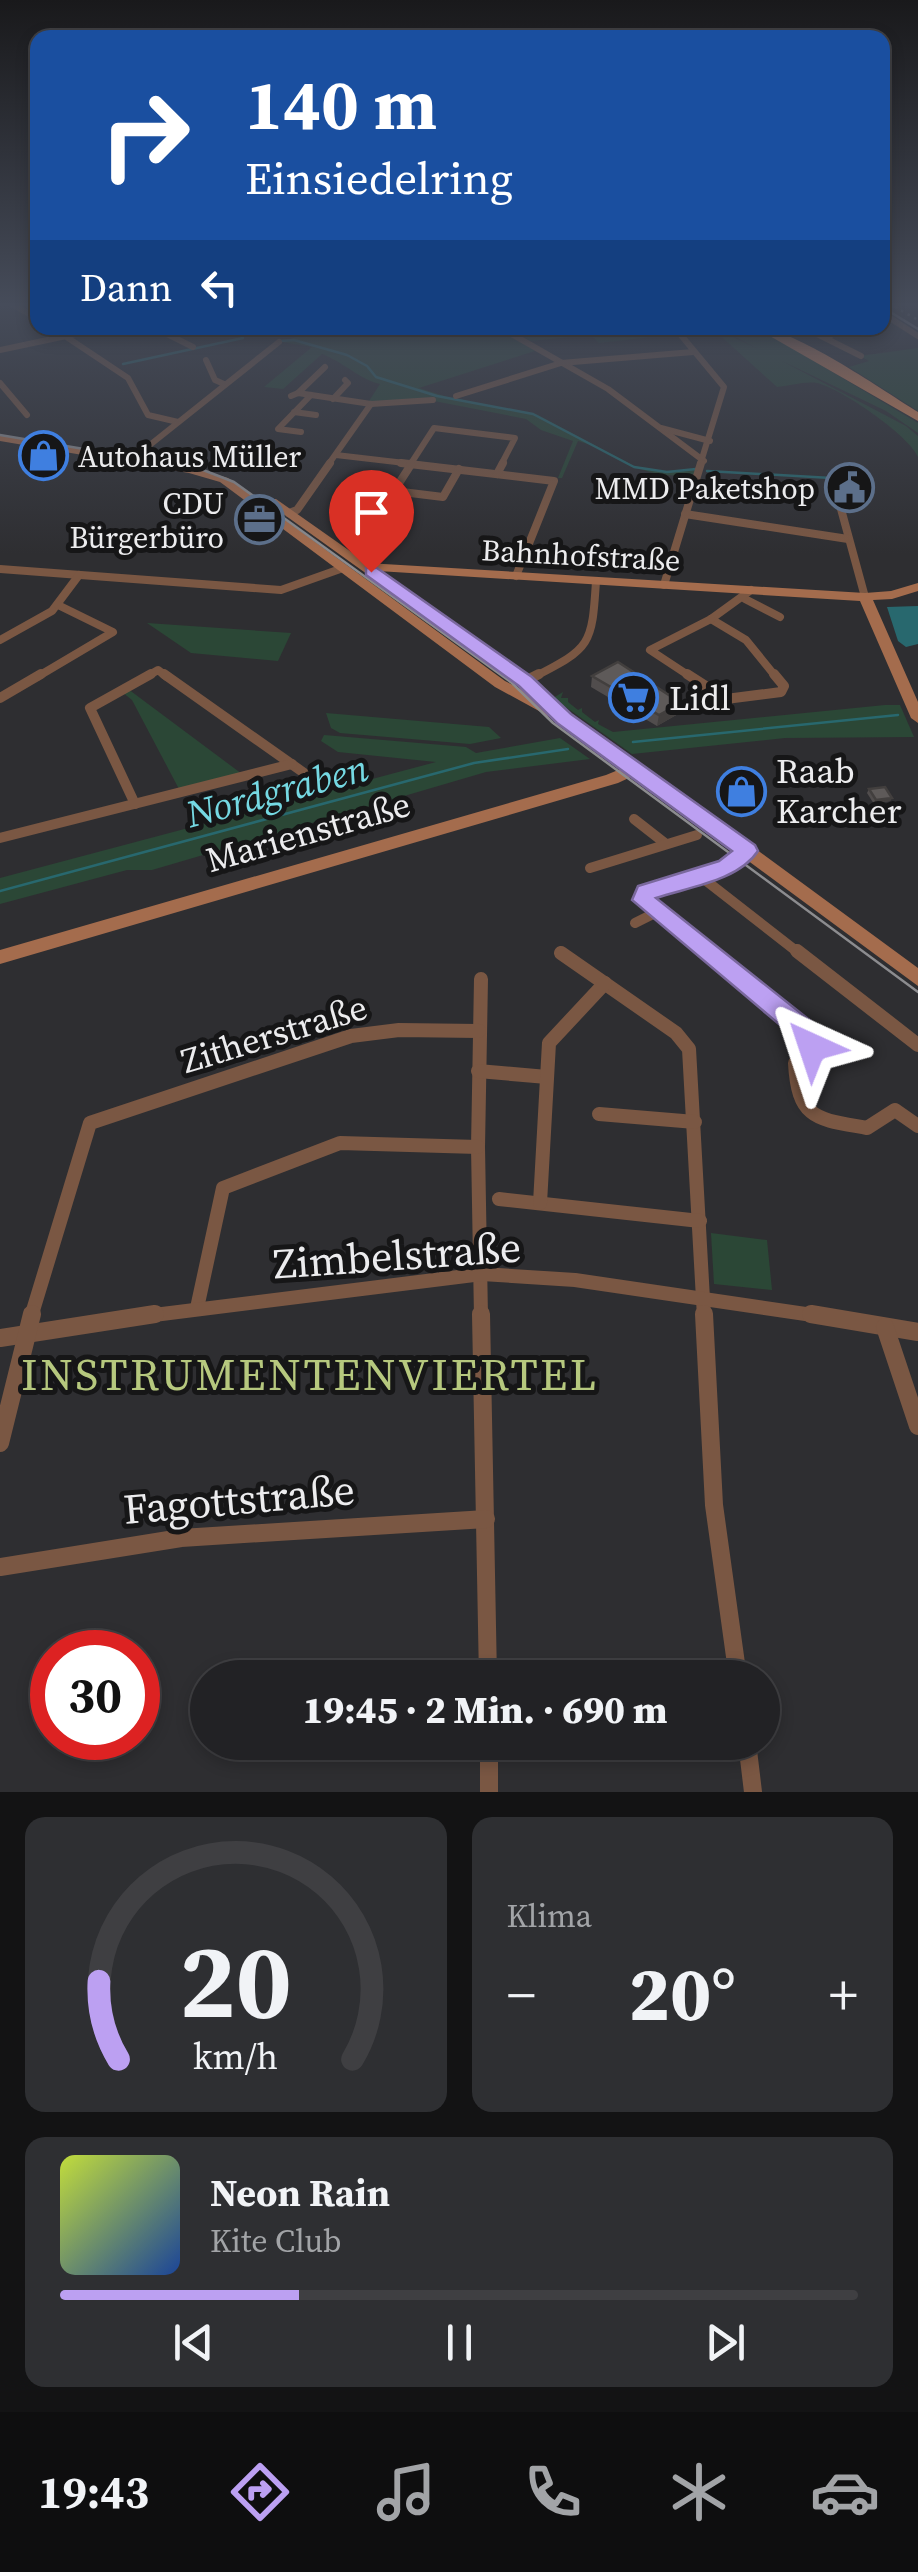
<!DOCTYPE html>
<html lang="de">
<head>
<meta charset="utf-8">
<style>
	:root { --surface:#222225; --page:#2e2f32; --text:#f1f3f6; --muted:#a2a4a7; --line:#3f3f42; --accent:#bca0f2 }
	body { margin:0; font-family:"Source Serif 4",serif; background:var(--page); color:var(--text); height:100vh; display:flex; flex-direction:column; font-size:38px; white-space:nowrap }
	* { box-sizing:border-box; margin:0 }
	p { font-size:32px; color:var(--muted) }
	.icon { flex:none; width:55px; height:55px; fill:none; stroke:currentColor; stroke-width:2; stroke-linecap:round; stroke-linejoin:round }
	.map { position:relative; height:1792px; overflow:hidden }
	.panel { display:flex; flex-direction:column; gap:25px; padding:25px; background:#131314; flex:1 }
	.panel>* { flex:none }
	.banner { position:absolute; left:30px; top:30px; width:860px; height:305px; border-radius:20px; box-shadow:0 5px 15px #0003,0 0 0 2px var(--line); background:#1a4fa0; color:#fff; overflow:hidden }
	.speed { position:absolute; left:30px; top:1630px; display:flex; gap:20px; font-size:50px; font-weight:700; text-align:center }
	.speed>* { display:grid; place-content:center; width:130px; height:130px; border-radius:50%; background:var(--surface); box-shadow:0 5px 15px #0003,0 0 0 2px var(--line); line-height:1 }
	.speed .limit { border:15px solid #d22; background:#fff; color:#111 }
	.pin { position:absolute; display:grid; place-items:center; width:85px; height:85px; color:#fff; margin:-102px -42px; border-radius:50% 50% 50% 0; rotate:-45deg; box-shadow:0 0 10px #0007 }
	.pin .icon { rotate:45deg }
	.me { position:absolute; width:110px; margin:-55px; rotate:318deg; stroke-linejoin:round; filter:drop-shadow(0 0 8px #0008) }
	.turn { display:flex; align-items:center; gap:35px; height:210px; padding:0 50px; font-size:45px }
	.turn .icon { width:130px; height:130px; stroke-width:2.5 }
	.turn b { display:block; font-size:70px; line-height:85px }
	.then { display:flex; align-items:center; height:95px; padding:0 50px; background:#0003; gap:20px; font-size:38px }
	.big { font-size:75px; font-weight:800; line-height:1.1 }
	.panel .card { flex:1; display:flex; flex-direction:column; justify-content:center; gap:15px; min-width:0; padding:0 35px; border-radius:20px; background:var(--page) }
	.panel .dial { align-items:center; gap:0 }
	.dial svg { height:260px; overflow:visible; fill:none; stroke:var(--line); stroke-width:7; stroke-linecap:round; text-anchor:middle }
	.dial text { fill:var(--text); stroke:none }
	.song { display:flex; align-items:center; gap:30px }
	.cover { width:120px; height:120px; border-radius:15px; background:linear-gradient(135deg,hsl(70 70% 55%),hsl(220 70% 35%)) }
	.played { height:10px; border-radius:5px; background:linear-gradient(90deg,var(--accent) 30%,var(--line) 30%) }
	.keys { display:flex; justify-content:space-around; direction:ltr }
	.heat { display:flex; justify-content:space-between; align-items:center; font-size:55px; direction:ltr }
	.panel .tiles { flex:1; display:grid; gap:25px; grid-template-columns:1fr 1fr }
	.card:last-child { grid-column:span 2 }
	.trip { position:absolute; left:190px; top:1660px; width:590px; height:100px; border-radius:50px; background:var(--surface); box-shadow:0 5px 15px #0003,0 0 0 2px var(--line); font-weight:800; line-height:100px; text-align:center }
	.menu { display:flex; height:160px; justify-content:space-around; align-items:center; background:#0e0e0f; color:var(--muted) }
	.menu .icon { width:70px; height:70px }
	.menu .selected { color:var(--accent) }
	.menu b { font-size:45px; color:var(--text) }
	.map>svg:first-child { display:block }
	.green { fill:#2b4736 }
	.water { fill:#28686e }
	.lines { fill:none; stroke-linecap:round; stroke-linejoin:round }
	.stream { stroke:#28686e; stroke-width:2.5 }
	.street-far4 { stroke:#7a5743; stroke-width:6 }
	.street-far3 { stroke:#7a5743; stroke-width:8 }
	.street-far2 { stroke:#7a5743; stroke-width:10 }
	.street-far1 { stroke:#7a5743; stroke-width:14 }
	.street { stroke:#7a5743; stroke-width:18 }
	.secondary { fill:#a46c4d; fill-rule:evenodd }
	.highway { fill:#e28b59; fill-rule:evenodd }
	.tram { stroke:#8c8c8f; stroke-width:2.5 }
	.rail { stroke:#8c8c8f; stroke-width:2.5; stroke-dasharray:2.5 5; stroke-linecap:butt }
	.wall { fill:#514d4d }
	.shaded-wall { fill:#423f3e }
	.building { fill:#5e5a59; stroke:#423f3e; stroke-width:2.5 }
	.route { fill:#bca0f2; stroke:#7a689d; stroke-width:2.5 }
	.labels { text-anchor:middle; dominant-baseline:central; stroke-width:10; stroke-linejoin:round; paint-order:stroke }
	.far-poi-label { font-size:30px; fill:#ececee; stroke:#161617; text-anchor:end }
	.far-street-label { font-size:30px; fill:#ececee; stroke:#161617 }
	.poi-label { font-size:35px; fill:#ececee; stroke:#161617; text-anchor:start }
	.street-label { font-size:35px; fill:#ececee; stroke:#161617 }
	.water-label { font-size:38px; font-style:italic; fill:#75d9e3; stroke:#161617 }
	.near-street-label { font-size:42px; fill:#ececee; stroke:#161617 }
	.near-neighbourhood-label { font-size:45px; letter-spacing:2.5px; fill:#b6c87e; stroke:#161617 }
</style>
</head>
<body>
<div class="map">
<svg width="918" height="1792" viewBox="0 0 918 1792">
	<rect width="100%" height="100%" fill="#2e2e31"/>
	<g class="green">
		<path d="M305,328h193l37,23 -116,37 41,13 76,13 98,52 34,6 29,-3 -2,5c-56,8 -72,-20 -117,-33l-16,37h-4l15,-37 -32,-11 -15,-11 -92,-18h-65l11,-17c-21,-5 -35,-21 -58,-30l-39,35 -19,-2 48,-40 -30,-5 16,-6z"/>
		<path d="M507,328h207l44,21 -39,-21h37l9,4 153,91v10l-32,-22 -106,-51 126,66 12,10v21c-9,-22 -78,-69 -101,-74 -11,-2 -29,3 -40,4l-63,-57 -115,13 -8,-8 -60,6z"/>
		<path d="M918,348v63l-69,-44 20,-6 -9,-5z"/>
		<path d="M147,623l144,10 -13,28 -87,-8z"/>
		<path d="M128,689l114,85 -63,15 -47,-89 -10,-8z"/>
		<path d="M563,692l-2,6h7v4l10,8 4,-2v4l13,10 4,-2 -1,4 15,8 272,-27h15l14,32 -129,1 -153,16 -79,-56z"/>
		<path d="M326,713l163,14 12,11 -31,6 -130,-11 -9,-5z"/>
		<path d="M324,735l142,12 10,6 84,-15 30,21 -104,13 -334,98h-25l-127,34v-26l436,-116 -98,-10 -17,-11z"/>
		<path d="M711,1233l56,7 5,50 -58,-6z"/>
	</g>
	<path class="water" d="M918,606v38l-12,3 -8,-6 -11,-34z"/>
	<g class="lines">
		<g class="stream">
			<path d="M280,341l14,-1 53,15 20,11 9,11 61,19 96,18 101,53 33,5 29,-3"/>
			<path d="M123,364l120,-26"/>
			<path d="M707,471l124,7"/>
			<path d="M633,742l265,-27"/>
			<path d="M0,891l474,-128 94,-14"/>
		</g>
		<g class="street-far4">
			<path d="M10,303l28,16"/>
			<path d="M882,313l36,23"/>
			<path d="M53,328l75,50 20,37 30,7"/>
			<path d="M155,328l38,19"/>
			<path d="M501,328l107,61 96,72"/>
			<path d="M805,328l56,28"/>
			<path d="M680,334l44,53 -24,78"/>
			<path d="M827,338l13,-10"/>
			<path d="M0,350l104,-22"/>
			<path d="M206,360l9,20 9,4"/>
			<path d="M0,383l27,32"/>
			<path d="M298,393l27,-26"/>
			<path d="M291,396l7,-3 73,11 62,-4"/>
			<path d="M456,396l105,-33 132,-11"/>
			<path d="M333,399l15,-16 -3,-3"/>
			<path d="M294,412l22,3"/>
			<path d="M661,428l49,13"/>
			<path d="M301,432l-23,-3 33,-34"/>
			<path d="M336,455l86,10"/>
			<path d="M131,460l148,-118"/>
			<path d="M328,465l43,-61"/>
			<path d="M410,465l24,-37 81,10 -14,27"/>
		</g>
		<g class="street-far3">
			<path d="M401,463l153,18 -38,95"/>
			<path d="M412,463l-18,28 49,6 16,-28"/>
			<path d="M497,474l6,-11"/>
			<path d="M835,487l30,110"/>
			<path d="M289,513l8,-3 33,-47"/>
			<path d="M685,514l163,25"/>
			<path d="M0,569l281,21 62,-22"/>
			<path d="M664,585l37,-122"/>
			<path d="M745,599l35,18"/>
			<path d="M711,619l35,21 30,37"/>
			<path d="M711,619l40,-29"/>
			<path d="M0,640l52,-29 27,-36"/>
			<path d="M37,677l76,-45 -55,-27"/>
			<path d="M146,677l12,-7 9,7"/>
			<path d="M534,677c57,-29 58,-32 62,-96"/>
			<path d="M691,677l-41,-27 61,-31"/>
		</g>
		<g class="street-far2">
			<path d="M164,674l150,106"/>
			<path d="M687,674l39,25 55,-7 3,-6 -10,-12"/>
			<path d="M525,681l14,-7"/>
			<path d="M0,698l41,-24"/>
			<path d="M135,804l-45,-96 61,-34"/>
			<path d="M634,819l32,25"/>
			<path d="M0,838l292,-74"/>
			<path d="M590,868l107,-33"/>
			<path d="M700,876l100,78"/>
			<path d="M635,923l22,-11"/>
			<path d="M709,954l-66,-54 3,-8 81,-25 21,-16"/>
		</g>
		<g class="street-far1">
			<path d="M706,951l107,88 -1,8 -17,16c3,57 22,56 72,65l28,-18 23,16"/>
			<path d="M797,951l121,94"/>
			<path d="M561,953l115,80 13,16 15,268"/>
			<path d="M481,979l-3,168 3,170"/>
			<path d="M478,1071l69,6"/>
			<path d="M599,1114l96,8"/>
			<path d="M499,1199l201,22"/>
			<path d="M540,1203l9,-160 56,-60"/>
			<path d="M197,1308l26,-120 117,-45 138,4"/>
			<path d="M31,1317l59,-194 261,-87 48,-6 80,1"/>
			<path d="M138,1317l344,-43 93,6 251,37"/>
		</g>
		<g class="street">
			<path d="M481,1314l7,364"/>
			<path d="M704,1314l10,191 24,173"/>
			<path d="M811,1314l107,18"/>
			<path d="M885,1327l33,99"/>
			<path d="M0,1338l155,-24"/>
			<path d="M0,1443l32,-129"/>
			<path d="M0,1567l181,-29 305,-19"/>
			<path d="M489,1742v50"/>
			<path d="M747,1742l6,50"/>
		</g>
		<path class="secondary" d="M0,435l191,32 37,11 277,203 27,14 -12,-11 -252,-181v-4h8l91,64 498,30 26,-2 27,-8v8l-26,8 -19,1 45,102v21l-7,-5 -51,-117 -482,-30 152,107 24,23 2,3 -2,3 101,68 263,193v18l-285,-210 -15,7 -618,181v-14l606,-175 17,-7 -64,-46 -64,-35 -275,-205 -31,-9 -189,-32z"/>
		<path class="highway" d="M756,328c35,-2 128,63 162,84v9z"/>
		<g class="tram">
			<path d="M882,307l36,22"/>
			<path d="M0,435l198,33 36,14 278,201 41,40 365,269"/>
		</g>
		<path class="rail" d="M888,303l30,17"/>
	</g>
	<g class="wall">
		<path d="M592,676l86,38 -21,12 -66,-39z"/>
		<path d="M869,789l23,9 -2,3 -16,3 -7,-11z"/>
	</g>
	<g class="shaded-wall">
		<path d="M681,703l-3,11 -21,12 2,-11z"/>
		<path d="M892,798l-2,3 -16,3 2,-4z"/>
	</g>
	<g class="building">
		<path d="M618,662l63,41 -22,12 -67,-39z"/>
		<path d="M885,787l7,11 -16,2 -7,-11z"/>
	</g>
	<linearGradient id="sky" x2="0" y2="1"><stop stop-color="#19191b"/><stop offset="0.55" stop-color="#464c5a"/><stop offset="1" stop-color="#464c5a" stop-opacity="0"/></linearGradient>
	<rect width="918" height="554" fill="url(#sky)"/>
	<path class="route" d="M366,568h11l155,109 39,37 184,131 3,6c-20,30 -69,36 -102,47l161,128 9,13 -5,16 -9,3 -9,-3 -4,-14 -167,-141 6,-14 81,-25 13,-10 -175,-128 -38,-37 -153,-111z"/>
	<defs>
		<symbol id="shop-ring" viewBox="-11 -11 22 22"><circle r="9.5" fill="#161617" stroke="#3f7fe0" stroke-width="1.5"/><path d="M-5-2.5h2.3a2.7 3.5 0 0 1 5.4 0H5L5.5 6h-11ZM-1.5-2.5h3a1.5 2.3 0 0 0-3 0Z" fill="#3f7fe0"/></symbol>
		<symbol id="civic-ring" viewBox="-11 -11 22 22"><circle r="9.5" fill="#161617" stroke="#5c6f8a" stroke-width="1.5"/><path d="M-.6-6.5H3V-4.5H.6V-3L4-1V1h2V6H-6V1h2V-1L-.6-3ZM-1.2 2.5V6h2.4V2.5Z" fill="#5c6f8a"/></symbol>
		<symbol id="office-ring" viewBox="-11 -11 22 22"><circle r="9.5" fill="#161617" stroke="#5c6f8a" stroke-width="1.5"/><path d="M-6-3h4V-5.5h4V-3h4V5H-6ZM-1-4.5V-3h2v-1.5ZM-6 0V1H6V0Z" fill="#5c6f8a"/></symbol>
		<symbol id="supermarket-ring" viewBox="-11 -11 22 22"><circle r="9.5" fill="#161617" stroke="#3f7fe0" stroke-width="1.5"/><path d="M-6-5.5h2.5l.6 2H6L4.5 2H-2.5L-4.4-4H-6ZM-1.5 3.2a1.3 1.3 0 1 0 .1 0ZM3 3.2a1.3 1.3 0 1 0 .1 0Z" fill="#3f7fe0"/></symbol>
	</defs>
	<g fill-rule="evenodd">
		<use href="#shop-ring" x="16" y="428" width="55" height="55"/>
		<use href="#civic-ring" x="822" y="460" width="55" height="55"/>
		<use href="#office-ring" x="232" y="492" width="55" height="55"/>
		<use href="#supermarket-ring" x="606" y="670" width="55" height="55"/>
		<use href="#shop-ring" x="714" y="764" width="55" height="55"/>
	</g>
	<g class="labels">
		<g class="far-poi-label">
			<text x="78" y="456" text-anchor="start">Autohaus Müller</text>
			<text x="815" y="488">MMD Paketshop</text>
			<text x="224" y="503">CDU<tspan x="224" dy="34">Bürgerbüro</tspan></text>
		</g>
		<g class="far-street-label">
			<text transform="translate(581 555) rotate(3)">Bahnhofstraße</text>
		</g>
		<g class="poi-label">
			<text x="669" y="698">Lidl</text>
			<text x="776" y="771">Raab<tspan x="776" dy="40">Karcher</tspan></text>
		</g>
		<g class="street-label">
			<text transform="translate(308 832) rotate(-16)">Marienstraße</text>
			<text transform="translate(274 1034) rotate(-17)">Zitherstraße</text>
		</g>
		<g class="water-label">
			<text transform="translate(277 791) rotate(-15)">Nordgraben</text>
		</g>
		<g class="near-street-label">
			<text transform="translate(397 1255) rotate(-4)">Zimbelstraße</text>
			<text transform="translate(239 1499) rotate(-5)">Fagottstraße</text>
		</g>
		<g class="near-neighbourhood-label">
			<text x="310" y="1374">INSTRUMENTENVIERTEL</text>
		</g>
	</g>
</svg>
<div class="speed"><div class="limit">30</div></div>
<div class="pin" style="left:371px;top:572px;background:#d93025"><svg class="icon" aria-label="arrive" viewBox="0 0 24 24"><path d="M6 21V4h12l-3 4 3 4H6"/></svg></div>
<svg class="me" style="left:812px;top:1047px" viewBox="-20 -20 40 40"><path d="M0-17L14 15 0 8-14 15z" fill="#bca0f2" stroke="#fff" stroke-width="4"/></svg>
<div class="trip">19:45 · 2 Min. · 690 m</div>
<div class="banner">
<div class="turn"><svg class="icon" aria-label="right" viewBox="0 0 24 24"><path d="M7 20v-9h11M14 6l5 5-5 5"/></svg><div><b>140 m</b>Einsiedelring</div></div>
<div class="then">Dann<svg class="icon" aria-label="left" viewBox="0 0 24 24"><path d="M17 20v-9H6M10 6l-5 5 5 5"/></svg></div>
</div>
</div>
<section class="panel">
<div class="tiles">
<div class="card dial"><svg viewBox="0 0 100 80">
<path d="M14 69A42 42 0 1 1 86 69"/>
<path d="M14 69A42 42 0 0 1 8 45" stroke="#bca0f2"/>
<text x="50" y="56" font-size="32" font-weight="700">20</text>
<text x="50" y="72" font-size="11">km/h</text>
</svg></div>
<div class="card"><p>Klima</p>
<div class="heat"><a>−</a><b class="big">20°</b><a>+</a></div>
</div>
<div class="card">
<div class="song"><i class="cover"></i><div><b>Neon Rain</b><p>Kite Club</p></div></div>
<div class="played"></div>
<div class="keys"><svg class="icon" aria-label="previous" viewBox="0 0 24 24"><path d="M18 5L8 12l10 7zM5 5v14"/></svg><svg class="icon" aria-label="pause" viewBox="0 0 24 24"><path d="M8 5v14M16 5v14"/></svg><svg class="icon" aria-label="next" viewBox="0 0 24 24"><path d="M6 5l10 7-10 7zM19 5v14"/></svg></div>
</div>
</div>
</section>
<nav class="menu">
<b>19:43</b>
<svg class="icon selected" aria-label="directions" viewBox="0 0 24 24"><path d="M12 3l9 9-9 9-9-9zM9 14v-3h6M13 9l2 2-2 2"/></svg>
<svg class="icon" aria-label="music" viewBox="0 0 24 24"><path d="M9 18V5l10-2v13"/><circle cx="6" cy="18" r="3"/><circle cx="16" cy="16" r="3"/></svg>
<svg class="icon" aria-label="phone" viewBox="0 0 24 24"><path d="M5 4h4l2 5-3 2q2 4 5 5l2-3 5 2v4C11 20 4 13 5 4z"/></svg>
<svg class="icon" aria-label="climate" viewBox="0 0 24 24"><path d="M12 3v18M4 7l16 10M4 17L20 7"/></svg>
<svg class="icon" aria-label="car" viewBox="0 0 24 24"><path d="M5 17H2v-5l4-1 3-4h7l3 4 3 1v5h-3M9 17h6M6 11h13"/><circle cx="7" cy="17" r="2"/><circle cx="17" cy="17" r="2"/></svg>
</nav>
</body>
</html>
